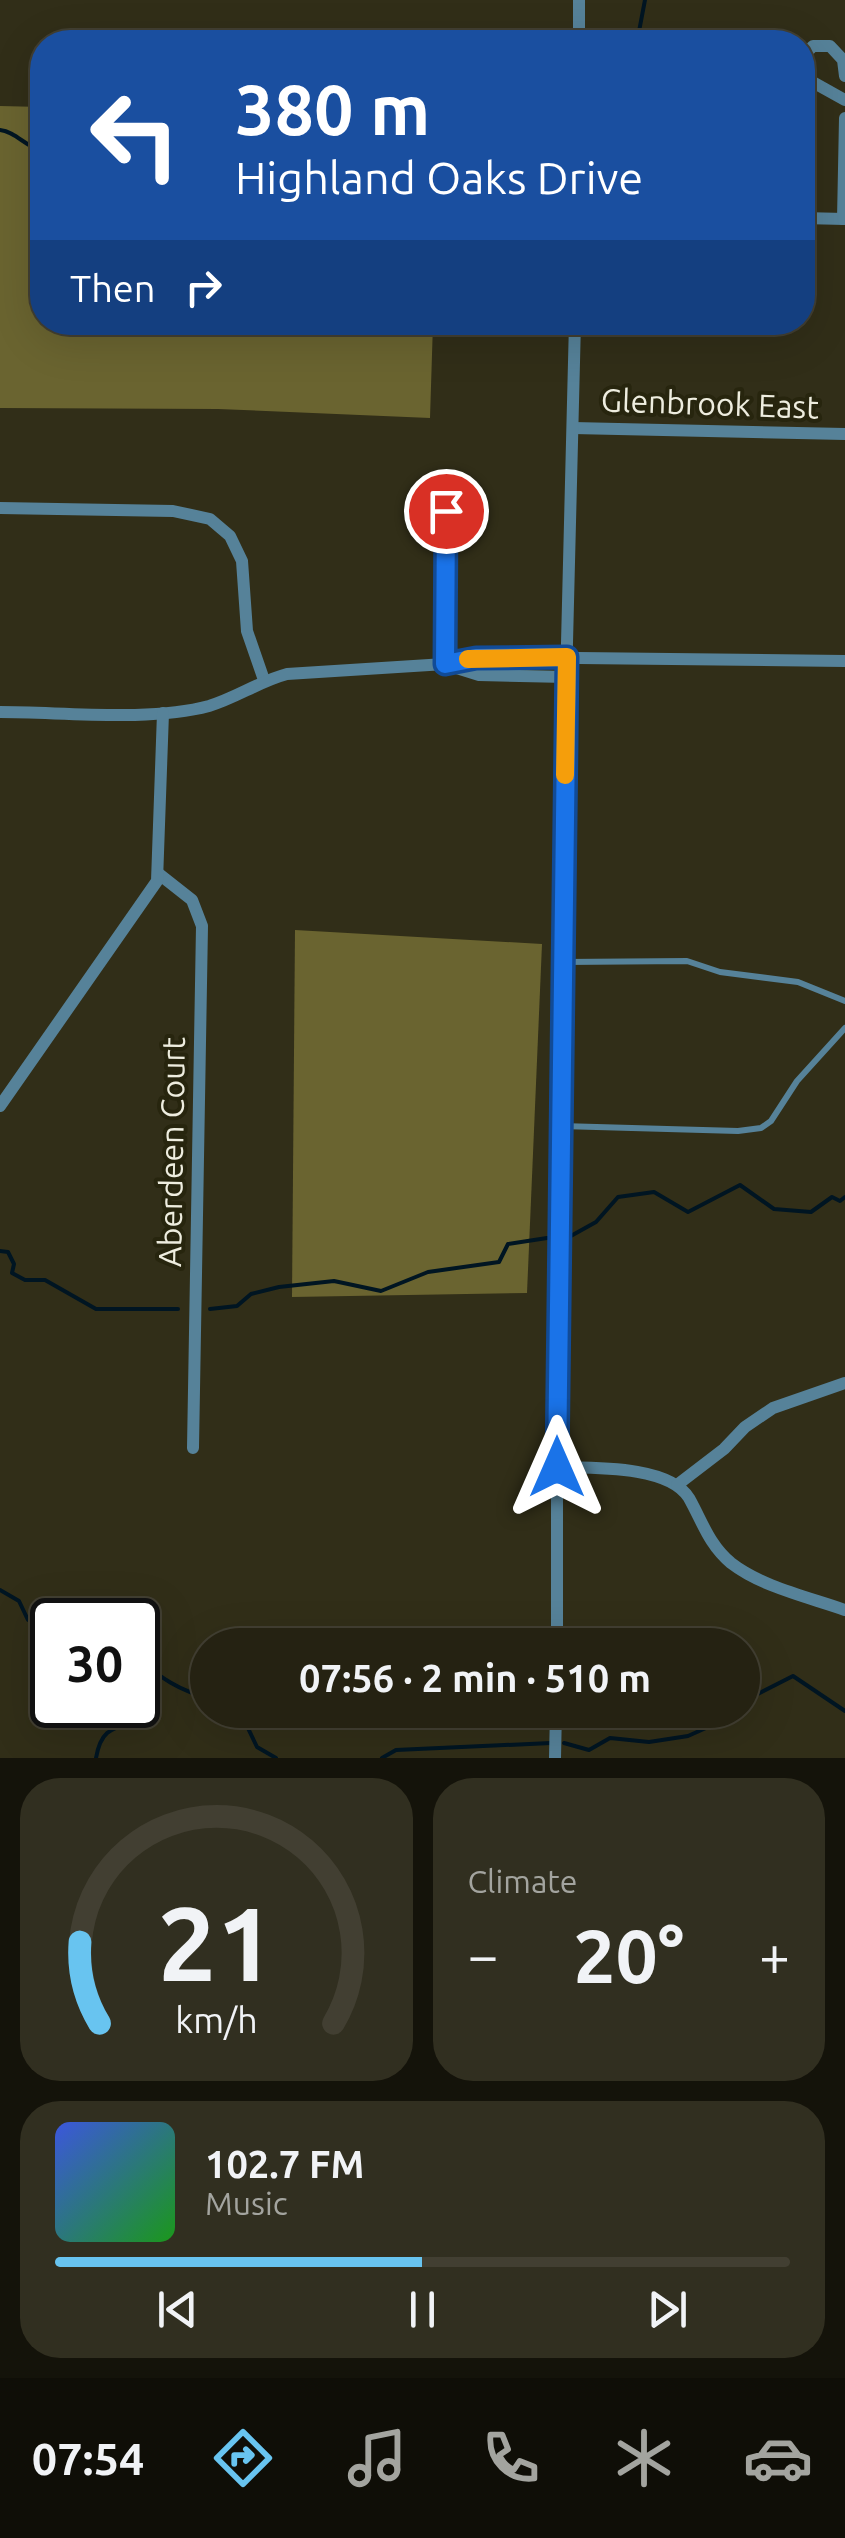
<!DOCTYPE html>
<html lang="en">
<head>
<meta charset="utf-8">
<style>
	:root { --surface:#252212; --page:#312f20; --text:#f1f3f6; --muted:#a3a49f; --line:#423f32; --accent:#68c4f0 }
	body { margin:0; font-family:Ubuntu,sans-serif; background:var(--page); color:var(--text); height:100vh; display:flex; flex-direction:column; font-size:38px; white-space:nowrap }
	* { box-sizing:border-box; margin:0 }
	p { font-size:32px; color:var(--muted) }
	.icon { flex:none; width:55px; height:55px; fill:none; stroke:currentColor; stroke-width:2; stroke-linecap:round; stroke-linejoin:round }
	.map { position:relative; height:1758px; overflow:hidden }
	.drawer { display:flex; flex-direction:column; gap:20px; padding:20px; background:#14130a; flex:1 }
	.drawer>* { flex:none }
	.top-card { position:absolute; left:30px; top:30px; width:785px; height:305px; border-radius:40px; box-shadow:0 10px 40px #0002,0 0 0 2px var(--line); background:#1a4fa0; color:#fff; overflow:hidden }
	.speed { position:absolute; left:30px; top:1598px; display:flex; gap:20px; font-size:50px; font-weight:700; text-align:center }
	.speed>* { display:grid; place-content:center; width:130px; height:130px; border-radius:50%; background:var(--surface); box-shadow:0 10px 40px #0002,0 0 0 2px var(--line); line-height:1 }
	.speed .limit { border:5px solid #111; border-radius:15px; background:#fff; color:#111 }
	.pin { position:absolute; display:grid; place-items:center; width:85px; height:85px; color:#fff; margin:-42px; border:5px solid #fff; border-radius:50%; box-shadow:0 2px 10px #0007 }
	.me { position:absolute; width:110px; margin:-55px; rotate:0deg; stroke-linejoin:round; filter:drop-shadow(0 0 8px #0008) }
	.turn { display:flex; align-items:center; gap:35px; height:210px; padding:0 40px; font-size:45px }
	.turn .icon { width:130px; height:130px; stroke-width:2.5 }
	.turn b { display:block; font-size:70px; line-height:85px }
	.then { display:flex; align-items:center; height:95px; padding:0 40px; background:#0003; gap:20px; font-size:38px }
	.big { font-size:75px; font-weight:700; line-height:1.1 }
	.drawer .card { flex:1; display:flex; flex-direction:column; justify-content:center; gap:15px; min-width:0; padding:0 35px; border-radius:40px; background:var(--page) }
	.drawer .dial { align-items:center; gap:0 }
	.dial svg { height:260px; overflow:visible; fill:none; stroke:var(--line); stroke-width:7; stroke-linecap:round; text-anchor:middle }
	.dial text { fill:var(--text); stroke:none }
	.song { display:flex; align-items:center; gap:30px }
	.cover { width:120px; height:120px; border-radius:15px; background:linear-gradient(135deg,hsl(230 70% 55%),hsl(120 70% 35%)) }
	.played { height:10px; border-radius:5px; background:linear-gradient(90deg,var(--accent) 50%,var(--line) 50%) }
	.keys { display:flex; justify-content:space-around; direction:ltr }
	.heat { display:flex; justify-content:space-between; align-items:center; font-size:55px; direction:ltr }
	.drawer .tiles { flex:1; display:grid; gap:20px; grid-template-columns:1fr 1fr }
	.card:last-child { grid-column:span 2 }
	.trip { position:absolute; left:190px; top:1628px; width:570px; height:100px; border-radius:50px; background:var(--surface); box-shadow:0 10px 40px #0002,0 0 0 2px var(--line); font-weight:700; line-height:100px; text-align:center }
	.tabs { display:flex; height:160px; justify-content:space-around; align-items:center; background:#0f0e07; color:var(--muted) }
	.tabs .icon { width:70px; height:70px }
	.tabs .current { color:var(--accent) }
	.tabs b { font-size:45px; color:var(--text) }
	.map>svg:first-child { display:block }
	.forest { fill:#6a6430 }
	.lines { fill:none; stroke-linecap:round; stroke-linejoin:round }
	.stream { stroke:#001522; stroke-width:4 }
	.lane { stroke:#568299; stroke-width:6 }
	.street { stroke:#568299; stroke-width:12 }
	.route-casing { stroke:#114b97; stroke-width:25 }
	.route { stroke:#1a73e8; stroke-width:18 }
	.slow { stroke:#f59e0b; stroke-width:18 }
	.labels { text-anchor:middle; dominant-baseline:central; stroke-width:8; stroke-linejoin:round; paint-order:stroke }
	.street-label { font-size:32px; fill:#eeeddf; stroke:#27250e }
</style>
</head>
<body>
<div class="map">
<svg width="845" height="1758" viewBox="0 0 845 1758">
	<rect width="100%" height="100%" fill="#312e18"/>
	<g class="forest">
		<path d="M0,106l42,1v215l391,1 -3,95 -212,-9 -218,-1z"/>
		<path d="M295,930l247,14 -15,349 -235,4z"/>
	</g>
	<g class="lines">
		<g class="stream">
			<path d="M637,42l8,-42"/>
			<path d="M0,130c17,2 26,18 42,20"/>
			<path d="M569,1237l27,-15 22,-25 36,-5 34,20 52,-27 34,24 37,3 21,-15 8,4 5,-4"/>
			<path d="M0,1251l8,1 6,12 -2,9 13,7h20l51,29h82"/>
			<path d="M210,1309l27,-3 14,-12 28,-7 55,-6 47,10 47,-19 71,-10 9,-18 39,-6"/>
			<path d="M0,1590l19,11 9,19 24,9"/>
			<path d="M138,1659c21,17 42,33 70,38"/>
			<path d="M742,1702l51,-26 52,35"/>
			<path d="M237,1710l2,1"/>
			<path d="M245,1722l12,25 19,11"/>
			<path d="M564,1743l25,7 21,-12 39,4 39,-6 38,-17 9,-9"/>
			<path d="M96,1758c5,-28 15,-29 40,-37l24,-42"/>
			<path d="M382,1758l14,-8 155,-7"/>
		</g>
		<g class="lane">
			<path d="M564,962l123,-1 33,11 78,10 47,19"/>
			<path d="M561,1126l177,5 23,-3 10,-7 26,-40 48,-53"/>
		</g>
		<g class="street">
			<path d="M579,42v-42"/>
			<path d="M802,57l11,-11h17l13,14 2,16"/>
			<path d="M802,71l7,9 36,20"/>
			<path d="M802,218l43,1"/>
			<path d="M843,219l2,-101"/>
			<path d="M573,428l272,6"/>
			<path d="M0,508l173,3 37,8 20,17 12,25 5,70 17,49"/>
			<path d="M445,664l1,-153"/>
			<path d="M447,665l32,10 88,2"/>
			<path d="M0,712c63,0 149,10 209,-6 27,-8 51,-25 78,-32l158,-10 31,-7 369,4"/>
			<path d="M159,874l33,26 10,26 -9,522"/>
			<path d="M0,1106l157,-225 6,-168"/>
			<path d="M557,1467c35,1 112,-2 132,31 13,23 20,47 42,65 31,24 77,34 114,47"/>
			<path d="M677,1485l47,-36 21,-22 28,-19 72,-25"/>
			<path d="M557,1645v-275l8,-647 10,-401"/>
			<path d="M555,1758l1,-48"/>
		</g>
	</g>
	<g class="lines">
		<defs>
			<path id="route" d="M446,511l-1,153 31,-6 91,-1 -10,810"/>
		</defs>
		<use href="#route" class="route-casing"/>
		<use href="#route" class="route"/>
		<path class="slow" d="M468,659l99,-2 -2,118"/>
	</g>
	<g class="labels">
		<g class="street-label">
			<text transform="translate(710 403) rotate(2)">Glenbrook East</text>
			<text transform="translate(171 1152) rotate(-89)">Aberdeen Court</text>
		</g>
	</g>
</svg>
<div class="speed"><div class="limit">30</div></div>
<div class="pin" style="left:446px;top:511px;background:#d93025"><svg class="icon" aria-label="arrive" viewBox="0 0 24 24"><path d="M6 21V4h12l-3 4 3 4H6"/></svg></div>
<svg class="me" style="left:557px;top:1467px" viewBox="-20 -20 40 40"><path d="M0-17L14 15 0 8-14 15z" fill="#1a73e8" stroke="#fff" stroke-width="4"/></svg>
<div class="trip">07:56 · 2 min · 510 m</div>
<div class="top-card">
<div class="turn"><svg class="icon" aria-label="left" viewBox="0 0 24 24"><path d="M17 20v-9H6M10 6l-5 5 5 5"/></svg><div><b>380 m</b>Highland Oaks Drive</div></div>
<div class="then">Then<svg class="icon" aria-label="right" viewBox="0 0 24 24"><path d="M7 20v-9h11M14 6l5 5-5 5"/></svg></div>
</div>
</div>
<section class="drawer">
<div class="tiles">
<div class="card dial"><svg viewBox="0 0 100 80">
<path d="M14 69A42 42 0 1 1 86 69"/>
<path d="M14 69A42 42 0 0 1 8 44" stroke="#68c4f0"/>
<text x="50" y="56" font-size="32" font-weight="700">21</text>
<text x="50" y="72" font-size="11">km/h</text>
</svg></div>
<div class="card"><p>Climate</p>
<div class="heat"><a>−</a><b class="big">20°</b><a>+</a></div>
</div>
<div class="card">
<div class="song"><i class="cover"></i><div><b>102.7 FM</b><p>Music</p></div></div>
<div class="played"></div>
<div class="keys"><svg class="icon" aria-label="previous" viewBox="0 0 24 24"><path d="M18 5L8 12l10 7zM5 5v14"/></svg><svg class="icon" aria-label="pause" viewBox="0 0 24 24"><path d="M8 5v14M16 5v14"/></svg><svg class="icon" aria-label="next" viewBox="0 0 24 24"><path d="M6 5l10 7-10 7zM19 5v14"/></svg></div>
</div>
</div>
</section>
<nav class="tabs">
<b>07:54</b>
<svg class="icon current" aria-label="directions" viewBox="0 0 24 24"><path d="M12 3l9 9-9 9-9-9zM9 14v-3h6M13 9l2 2-2 2"/></svg>
<svg class="icon" aria-label="music" viewBox="0 0 24 24"><path d="M9 18V5l10-2v13"/><circle cx="6" cy="18" r="3"/><circle cx="16" cy="16" r="3"/></svg>
<svg class="icon" aria-label="phone" viewBox="0 0 24 24"><path d="M5 4h4l2 5-3 2q2 4 5 5l2-3 5 2v4C11 20 4 13 5 4z"/></svg>
<svg class="icon" aria-label="climate" viewBox="0 0 24 24"><path d="M12 3v18M4 7l16 10M4 17L20 7"/></svg>
<svg class="icon" aria-label="car" viewBox="0 0 24 24"><path d="M5 17H2v-5l4-1 3-4h7l3 4 3 1v5h-3M9 17h6M6 11h13"/><circle cx="7" cy="17" r="2"/><circle cx="17" cy="17" r="2"/></svg>
</nav>
</body>
</html>
